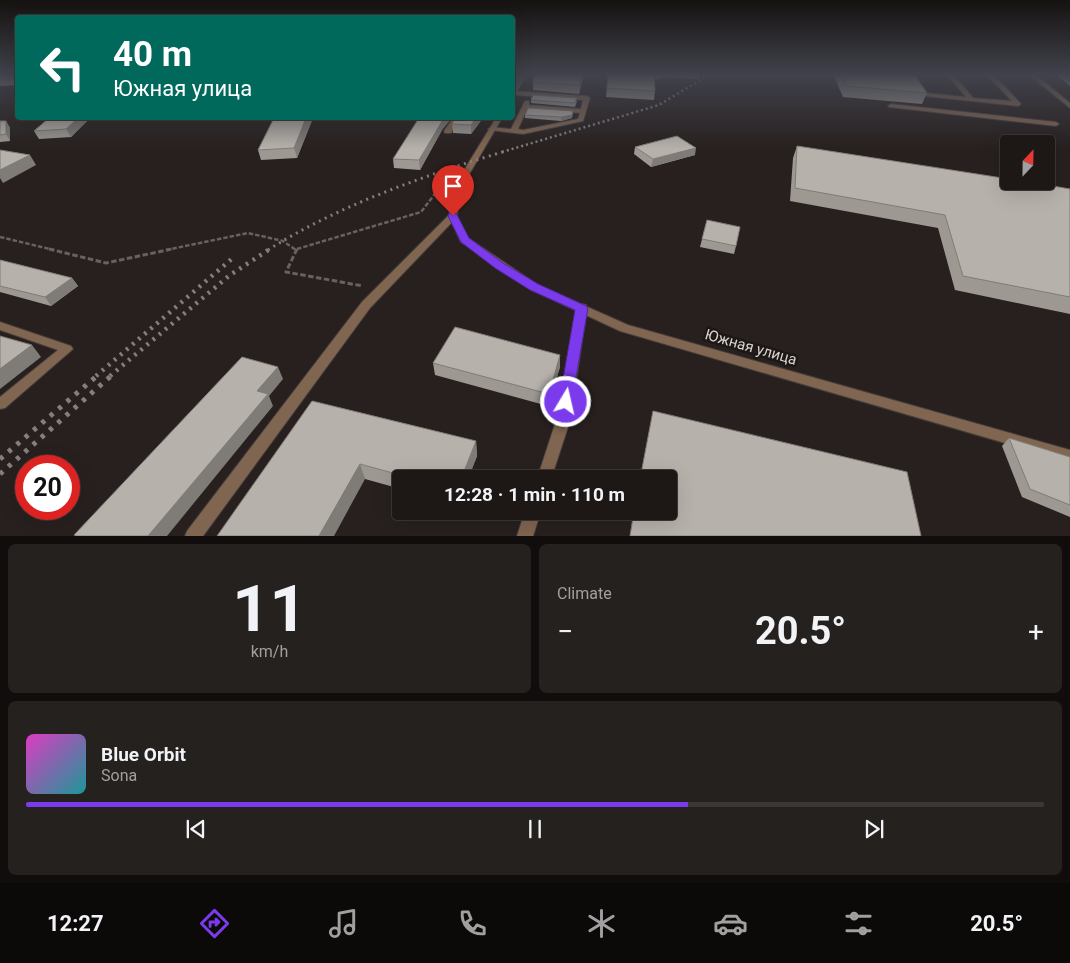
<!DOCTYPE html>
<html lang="en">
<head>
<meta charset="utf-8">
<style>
	:root { --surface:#1d1816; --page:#25211f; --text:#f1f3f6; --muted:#a0a0a1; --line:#3b3735; --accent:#7c3aed }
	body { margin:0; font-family:Roboto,sans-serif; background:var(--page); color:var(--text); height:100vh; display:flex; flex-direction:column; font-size:19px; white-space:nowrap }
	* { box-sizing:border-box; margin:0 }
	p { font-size:16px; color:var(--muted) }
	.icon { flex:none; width:28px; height:28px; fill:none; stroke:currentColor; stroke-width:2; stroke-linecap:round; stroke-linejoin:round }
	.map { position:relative; height:536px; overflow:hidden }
	.details { display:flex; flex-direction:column; gap:8px; padding:8px; background:#100d0c; flex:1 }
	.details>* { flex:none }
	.banner { position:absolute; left:15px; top:15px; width:500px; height:105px; border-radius:5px; box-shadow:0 5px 20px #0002,0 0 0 1px var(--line); background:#00695c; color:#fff; overflow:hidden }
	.needle { width:32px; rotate:22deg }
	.fabs { position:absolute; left:1000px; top:135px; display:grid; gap:10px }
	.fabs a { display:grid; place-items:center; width:55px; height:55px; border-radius:5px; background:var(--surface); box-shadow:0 5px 20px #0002,0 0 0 1px var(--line); font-size:25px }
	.speed { position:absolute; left:15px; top:455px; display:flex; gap:10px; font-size:25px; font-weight:700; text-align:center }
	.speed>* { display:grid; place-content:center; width:65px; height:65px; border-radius:50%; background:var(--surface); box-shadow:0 5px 20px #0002,0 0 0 1px var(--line); line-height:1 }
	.speed .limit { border:8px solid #d22; background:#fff; color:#111 }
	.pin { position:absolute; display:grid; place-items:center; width:42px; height:42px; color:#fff; margin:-51px -21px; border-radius:50% 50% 50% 0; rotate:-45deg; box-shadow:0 0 5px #0007 }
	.pin .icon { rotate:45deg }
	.me { position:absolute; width:55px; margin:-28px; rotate:9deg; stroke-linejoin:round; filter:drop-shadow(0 0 4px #0008) }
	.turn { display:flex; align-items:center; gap:18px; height:105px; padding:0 15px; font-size:22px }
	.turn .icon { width:65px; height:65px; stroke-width:2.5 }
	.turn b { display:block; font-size:35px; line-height:42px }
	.big { font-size:38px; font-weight:700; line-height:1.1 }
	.details .tile { flex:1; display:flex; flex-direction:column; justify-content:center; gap:8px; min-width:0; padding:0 18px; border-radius:8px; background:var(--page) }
	.details .dial { align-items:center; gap:0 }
	.dial b { font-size:65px; line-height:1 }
	.song { display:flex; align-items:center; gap:15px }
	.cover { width:60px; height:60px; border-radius:8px; background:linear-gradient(135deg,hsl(310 70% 55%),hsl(180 70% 35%)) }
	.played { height:5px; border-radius:2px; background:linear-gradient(90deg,var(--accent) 65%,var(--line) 65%) }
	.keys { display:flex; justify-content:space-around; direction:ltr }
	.heat { display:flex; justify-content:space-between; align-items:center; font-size:28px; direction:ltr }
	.details .tiles { flex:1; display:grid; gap:8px; grid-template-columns:1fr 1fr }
	.tile:last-child { grid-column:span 2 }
	.trip { position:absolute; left:392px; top:470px; width:285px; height:50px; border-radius:5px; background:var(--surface); box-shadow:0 5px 20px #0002,0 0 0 1px var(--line); font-weight:700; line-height:50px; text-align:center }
	.menu { display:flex; height:80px; justify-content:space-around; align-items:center; background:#0c0a09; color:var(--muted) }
	.menu .icon { width:35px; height:35px }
	.menu .selected { color:var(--accent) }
	.menu b { font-size:22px; color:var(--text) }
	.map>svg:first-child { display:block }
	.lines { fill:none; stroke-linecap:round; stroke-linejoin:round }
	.service-casing { stroke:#433d3b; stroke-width:2 }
	.tertiary-casing { stroke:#433d3b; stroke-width:2 }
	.path-far1 { stroke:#67615f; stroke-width:2.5; stroke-dasharray:4.5 2; stroke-linecap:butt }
	.path { stroke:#67615f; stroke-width:3; stroke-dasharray:5.5 2.5; stroke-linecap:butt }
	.service { fill:#806550; fill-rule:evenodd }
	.tertiary { fill:#806550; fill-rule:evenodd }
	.rail-far3 { stroke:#847e7d; stroke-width:2.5; stroke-dasharray:2 3; stroke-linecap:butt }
	.rail-far2 { stroke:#847e7d; stroke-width:3; stroke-dasharray:2 4.5; stroke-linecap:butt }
	.rail-far1 { stroke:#847e7d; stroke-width:4.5; stroke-dasharray:2.5 5.5; stroke-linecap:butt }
	.rail { stroke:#847e7d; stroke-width:5; stroke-dasharray:4 7; stroke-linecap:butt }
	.wall { fill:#9d9892 }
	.shaded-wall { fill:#7f7c77 }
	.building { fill:#b6b1aa; stroke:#7f7c77 }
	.route { fill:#7c3aed; stroke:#51269a }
	.labels { text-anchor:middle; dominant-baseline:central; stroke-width:5; stroke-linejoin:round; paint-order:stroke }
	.street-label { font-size:15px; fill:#d8d3d2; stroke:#1d1715 }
</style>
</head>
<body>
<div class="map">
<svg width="1070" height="536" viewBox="0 0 1070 536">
	<rect width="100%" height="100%" fill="#27201e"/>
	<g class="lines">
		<defs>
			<g id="service">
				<path d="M946,74h7l20,24 39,3 -26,-27h7l28,30 -3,2 -94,-10 -1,-1 3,-2 40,4z"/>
				<path d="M1028,74h7l35,29v5z"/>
				<path d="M512,77l10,-1 3,2 -13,3z"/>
				<path d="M512,91l75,5 3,2 -7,23 -60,13 -33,-4 -2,-1 4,-2 19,2 14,-28h4v4l52,4 2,-9 -70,-5zM527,109l53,4 -2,6 -55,11 -5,-1z"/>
				<path d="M891,104l165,18 3,2 -3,2 -167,-19 -1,-1z"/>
				<path d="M453,118h6l-8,15h-6l-1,-2z"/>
				<path d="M453,213l3,1 1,2 -1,2 -86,90 -167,228h-18l2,-5 175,-229 88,-88z"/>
				<path d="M582,304l4,1 1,3 -17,113 -19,58h-14l19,-58 21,-113 1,-3z"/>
				<path d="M0,322l71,24 2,3 -68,59 -5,1v-12l58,-47 -58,-20z"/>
				<path d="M525,511h16l-8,25h-16z"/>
			</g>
			<g id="tertiary">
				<path d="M521,74h6l-12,21 -3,2v-8z"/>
				<path d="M496,118h6l-42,72 -3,26 11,22 70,47 90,40 442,125v12l-450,-131 -90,-42 -69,-47 -12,-26 3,-26z"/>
			</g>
		</defs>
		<use href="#service" class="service-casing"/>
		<use href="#tertiary" class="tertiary-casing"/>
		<g class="path-far1">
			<path d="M0,237l54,13"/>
			<path d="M297,249l124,-37 23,-30"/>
			<path d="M166,250l82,-17 35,8 13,9"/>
		</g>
		<g class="path">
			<path d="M49,249l57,14 66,-14"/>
			<path d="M297,249l-11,23 77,14"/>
		</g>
		<use href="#service" class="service"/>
		<use href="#tertiary" class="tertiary"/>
		<path class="rail-far3" d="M502,152l157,-47 51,-31"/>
		<path class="rail-far2" d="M268,250c69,-44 160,-76 238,-99"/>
		<g class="rail-far1">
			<path d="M96,376l139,-120"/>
			<path d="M110,376l120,-101 40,-26"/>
		</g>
		<g class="rail">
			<path d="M0,459l98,-84"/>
			<path d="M0,474l112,-99"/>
		</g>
	</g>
	<g class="wall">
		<path d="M0,74h18v11l-18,1z"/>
		<path d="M535,74h49l-5,20 -46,-4v-8z"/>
		<path d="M608,74h92l-1,5 -37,-2 -1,2h-7l1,12 -1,9 -48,-3z"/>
		<path d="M833,74h81l13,19 -5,11 -79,-7z"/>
		<path d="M1055,74h15v12z"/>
		<path d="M531,100l46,1 -2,6 -44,-4z"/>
		<path d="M573,111l-1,7 -11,3 -36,-3v-3z"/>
		<path d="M49,118h41l-19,19 -32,2 -5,-8z"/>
		<path d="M313,118l-16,40 -36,2 -3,-10z"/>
		<path d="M455,118h28l-12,16 -18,-1 -1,-9z"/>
		<path d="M0,121h6l4,7v13l-10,1z"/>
		<path d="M442,130l-22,40 -26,-2 -1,-9z"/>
		<path d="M797,146l273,43v125l-115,-24 -17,-62 -148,-27 3,-43z"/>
		<path d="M635,147l60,8 -44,12 -17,-13z"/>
		<path d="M707,220l29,26 -2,8 -34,-7z"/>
		<path d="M0,260l72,18 6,8 -27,20 -51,-14z"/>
		<path d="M433,363l127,4 -12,39 -113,-31z"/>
		<path d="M312,401l164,40 1,15 -9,23h-67v10l-36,-10z"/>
		<path d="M1009,438l61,19v60l-48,-20 -20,-51z"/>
	</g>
	<g class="shaded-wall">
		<path d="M582,74h2l-5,20v-9z"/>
		<path d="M573,111l-1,7 -11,3v-4z"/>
		<path d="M78,118h12l-19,19 -5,-8z"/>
		<path d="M306,118h7l-16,40 -3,-10z"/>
		<path d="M444,118h8l-10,12 -22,40 -1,-10z"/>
		<path d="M476,118h7l-12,16v-9z"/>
		<path d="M6,121l4,7v13l-4,-7z"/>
		<path d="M696,148l-1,7 -44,12 2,-8z"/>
		<path d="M30,155l6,10 -33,18 -3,-5v-8z"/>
		<path d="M72,278l6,8 -27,20 -6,-9z"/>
		<path d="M32,345l9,12 -41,32v-20z"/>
		<path d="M560,355v12l-12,39 1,-12z"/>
		<path d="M278,367l5,12 -14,17 4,10 -106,130h-19l109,-145z"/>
		<path d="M476,441l1,15 -9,23h-7z"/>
		<path d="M360,464l5,15 -31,57h-15z"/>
	</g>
	<g class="building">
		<rect x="0" y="74" width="18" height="4"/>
		<path d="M535,74h47l-3,11 -46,-3z"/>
		<path d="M608,74h46l1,17 -48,-3z"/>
		<path d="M842,74h72l13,19 -80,-7z"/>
		<path d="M533,95l44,3 -2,5 -44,-3z"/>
		<path d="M528,108l45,3 -1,4 -11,2 -36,-2z"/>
		<path d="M49,118h29l-12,11 -32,2z"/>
		<path d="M274,118h32l-12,30 -36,2z"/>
		<path d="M419,118h25l-25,42 -26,-1z"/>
		<path d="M455,118h21l-5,7 -19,-1z"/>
		<path d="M0,121h6v13l-6,1z"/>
		<path d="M677,136l19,12 -43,11 -18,-12z"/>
		<path d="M797,146l212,33v2h15l46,8v108l-107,-21 -18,-61 -150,-27z"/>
		<path d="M0,150l30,5 -30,15z"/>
		<path d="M707,220l33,7 -4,19 -34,-7z"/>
		<path d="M0,260l72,18 -27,19 -45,-11z"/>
		<path d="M455,327l105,28 -11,39 -116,-31z"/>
		<path d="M0,336l32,9 -32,24z"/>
		<path d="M242,357l36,10 -21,24 11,3 -120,142h-72l-2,-1z"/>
		<path d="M312,401l164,40 -15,38h-46l-55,-15 -41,72h-102z"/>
		<path d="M653,411l254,61 14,64h-291l4,-25h35v-32h-29z"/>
		<path d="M1009,438l61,19v48l-40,-16z"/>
	</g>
	<linearGradient id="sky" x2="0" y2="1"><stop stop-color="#151210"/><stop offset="0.5" stop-color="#41424c"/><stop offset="1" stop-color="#41424c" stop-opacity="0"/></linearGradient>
	<rect width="1070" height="149" fill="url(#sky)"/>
	<path class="route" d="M449,213h7l13,25 34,25 35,21 48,22 2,2 -17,98h-10l-2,-4 16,-92 -45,-20 -35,-22 -34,-26 -13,-26z"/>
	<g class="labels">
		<g class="street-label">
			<text transform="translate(751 347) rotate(16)">Южная улица</text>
		</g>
	</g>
</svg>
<div class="fabs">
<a><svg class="needle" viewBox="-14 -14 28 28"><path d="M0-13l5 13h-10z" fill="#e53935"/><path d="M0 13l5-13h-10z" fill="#a0a0a1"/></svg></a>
</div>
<div class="speed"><div class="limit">20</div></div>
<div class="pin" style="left:453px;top:216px;background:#d93025"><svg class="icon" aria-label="arrive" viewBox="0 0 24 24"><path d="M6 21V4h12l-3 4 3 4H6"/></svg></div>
<svg class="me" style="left:566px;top:402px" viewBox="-20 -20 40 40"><circle r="17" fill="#7c3aed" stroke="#fff" stroke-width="3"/><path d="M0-11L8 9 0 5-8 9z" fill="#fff"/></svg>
<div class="trip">12:28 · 1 min · 110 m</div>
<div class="banner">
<div class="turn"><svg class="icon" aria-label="left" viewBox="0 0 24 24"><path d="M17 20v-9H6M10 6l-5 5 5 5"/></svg><div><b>40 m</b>Южная улица</div></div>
</div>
</div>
<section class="details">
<div class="tiles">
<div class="tile dial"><b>11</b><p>km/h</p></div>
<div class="tile"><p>Climate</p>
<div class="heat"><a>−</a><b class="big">20.5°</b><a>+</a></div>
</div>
<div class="tile">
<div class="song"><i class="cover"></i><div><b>Blue Orbit</b><p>Sona</p></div></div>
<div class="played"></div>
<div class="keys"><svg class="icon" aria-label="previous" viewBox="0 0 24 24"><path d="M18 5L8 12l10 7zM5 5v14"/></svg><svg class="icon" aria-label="pause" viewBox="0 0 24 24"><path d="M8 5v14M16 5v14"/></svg><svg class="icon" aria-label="next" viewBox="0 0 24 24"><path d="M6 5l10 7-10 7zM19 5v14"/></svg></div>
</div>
</div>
</section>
<nav class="menu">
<b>12:27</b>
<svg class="icon selected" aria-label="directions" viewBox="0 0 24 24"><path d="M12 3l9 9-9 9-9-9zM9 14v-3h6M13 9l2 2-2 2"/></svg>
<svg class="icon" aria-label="music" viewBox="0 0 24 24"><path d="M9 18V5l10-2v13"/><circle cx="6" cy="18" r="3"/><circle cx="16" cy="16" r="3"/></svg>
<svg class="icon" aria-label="phone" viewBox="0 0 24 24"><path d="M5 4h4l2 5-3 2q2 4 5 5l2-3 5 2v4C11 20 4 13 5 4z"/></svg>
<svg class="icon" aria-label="climate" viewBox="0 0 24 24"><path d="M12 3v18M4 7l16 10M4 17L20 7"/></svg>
<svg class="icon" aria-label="car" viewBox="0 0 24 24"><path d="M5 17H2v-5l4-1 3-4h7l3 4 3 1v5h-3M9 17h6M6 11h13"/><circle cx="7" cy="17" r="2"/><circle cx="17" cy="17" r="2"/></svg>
<svg class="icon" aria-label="filters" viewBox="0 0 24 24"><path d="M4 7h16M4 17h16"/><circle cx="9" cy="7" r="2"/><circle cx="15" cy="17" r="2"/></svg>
<b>20.5°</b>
</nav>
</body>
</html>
